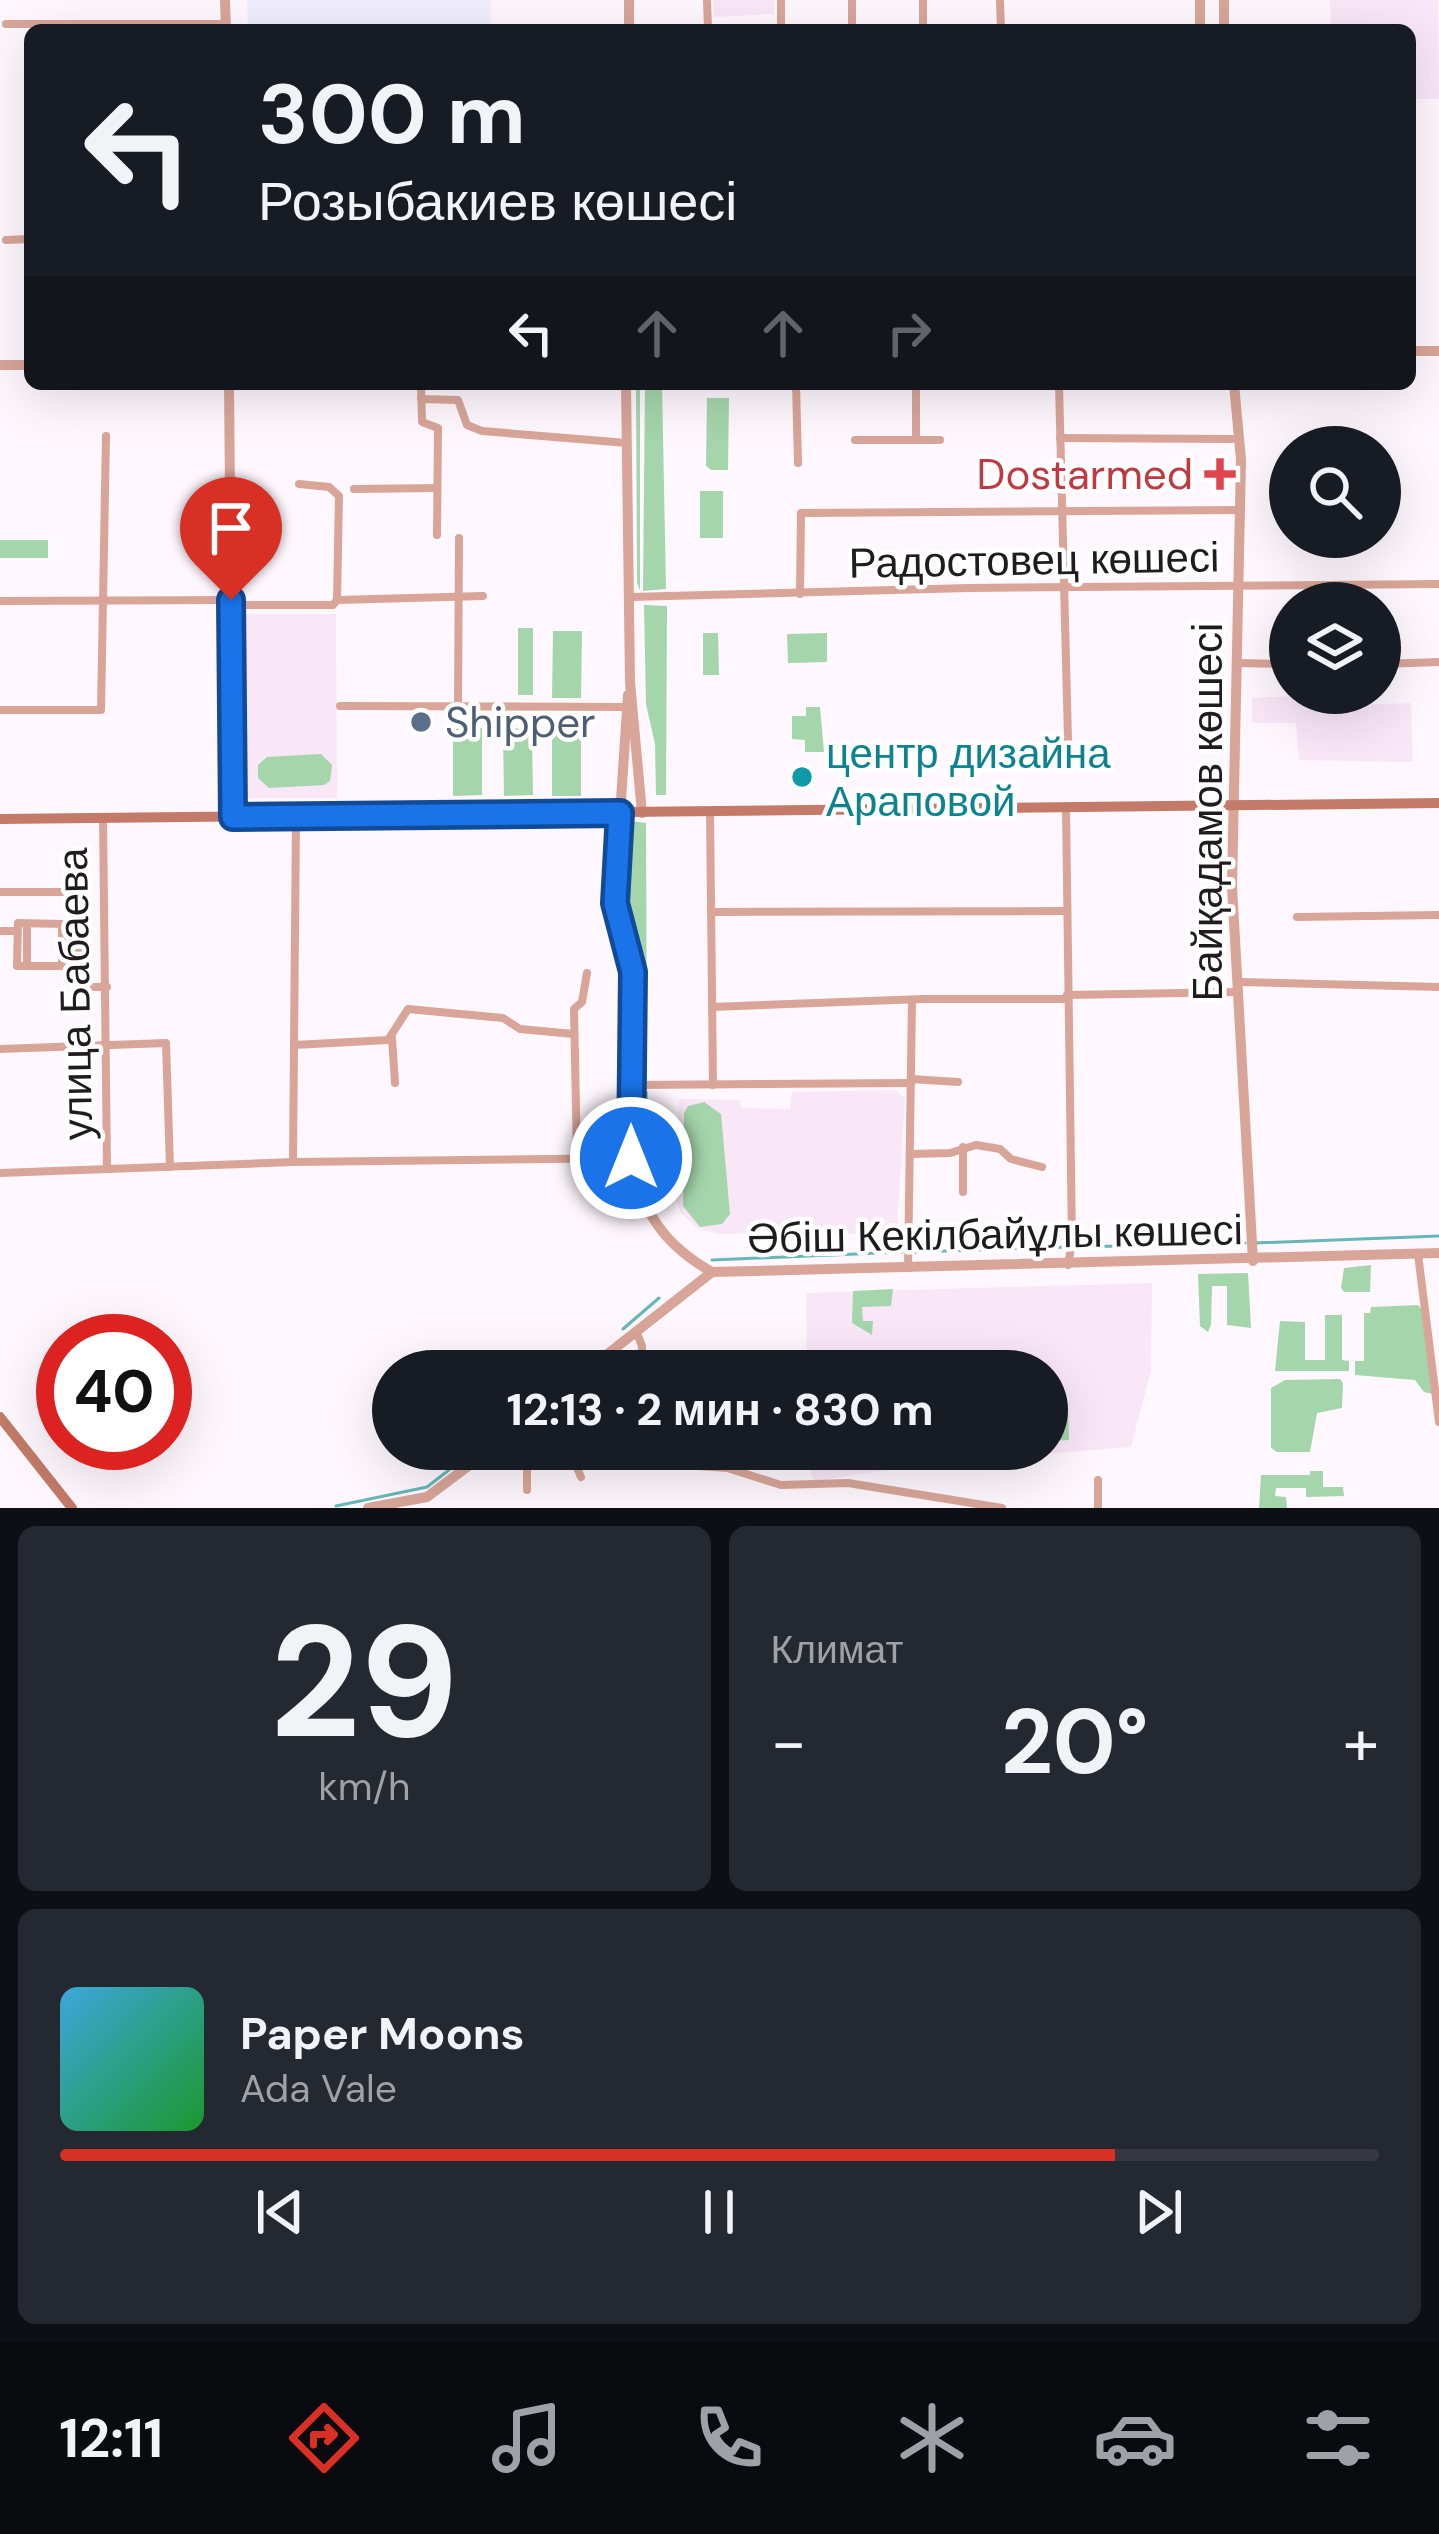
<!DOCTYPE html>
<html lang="ru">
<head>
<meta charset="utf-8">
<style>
	:root { --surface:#171b24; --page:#242831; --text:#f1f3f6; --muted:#9ea1a6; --line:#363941; --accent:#d93025 }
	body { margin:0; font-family:"DM Sans",sans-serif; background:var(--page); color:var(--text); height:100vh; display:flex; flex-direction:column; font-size:45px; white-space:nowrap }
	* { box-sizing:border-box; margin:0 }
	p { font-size:39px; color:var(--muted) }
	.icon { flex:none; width:66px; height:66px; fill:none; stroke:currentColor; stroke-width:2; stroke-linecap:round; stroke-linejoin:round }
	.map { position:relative; height:1508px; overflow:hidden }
	.side { display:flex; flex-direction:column; gap:18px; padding:18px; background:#0d0f14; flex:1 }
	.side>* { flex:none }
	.banner { position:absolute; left:24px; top:24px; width:1392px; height:366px; border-radius:18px; box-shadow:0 12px 48px #0002; background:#171b24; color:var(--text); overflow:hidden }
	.buttons { position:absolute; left:1269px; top:426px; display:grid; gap:24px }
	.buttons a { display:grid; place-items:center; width:132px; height:132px; border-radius:50%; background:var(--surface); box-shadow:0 12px 48px #0002; font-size:60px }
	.speed { position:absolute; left:36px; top:1314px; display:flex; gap:24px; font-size:60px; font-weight:700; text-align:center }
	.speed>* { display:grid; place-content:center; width:156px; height:156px; border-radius:50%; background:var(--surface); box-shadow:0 12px 48px #0002; line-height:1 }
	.speed .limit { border:18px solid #d22; background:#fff; color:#111 }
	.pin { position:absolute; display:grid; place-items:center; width:102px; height:102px; color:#fff; margin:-123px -51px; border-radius:50% 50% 50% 0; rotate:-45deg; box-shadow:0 0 12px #0007 }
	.pin .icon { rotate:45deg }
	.me { position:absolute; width:132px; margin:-66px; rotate:0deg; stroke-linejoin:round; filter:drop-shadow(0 0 9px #0008) }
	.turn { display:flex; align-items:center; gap:42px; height:252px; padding:0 36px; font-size:54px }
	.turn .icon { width:156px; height:156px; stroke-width:2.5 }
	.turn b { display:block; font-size:84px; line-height:102px }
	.lanes { display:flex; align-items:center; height:114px; padding:0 36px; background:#0003; justify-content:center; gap:60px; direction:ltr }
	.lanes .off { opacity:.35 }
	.big { font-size:90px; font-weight:700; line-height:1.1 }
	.side .tile { flex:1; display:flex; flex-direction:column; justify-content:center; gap:18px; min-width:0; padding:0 42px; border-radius:18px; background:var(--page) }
	.side .dial { align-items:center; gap:0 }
	.dial b { font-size:156px; line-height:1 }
	.song { display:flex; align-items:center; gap:36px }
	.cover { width:144px; height:144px; border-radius:18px; background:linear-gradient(135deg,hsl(200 70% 55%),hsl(130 70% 35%)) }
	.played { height:12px; border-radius:6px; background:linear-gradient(90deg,var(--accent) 80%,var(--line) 80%) }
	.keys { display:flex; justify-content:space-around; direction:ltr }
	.heat { display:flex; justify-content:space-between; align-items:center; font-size:66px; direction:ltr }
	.side .tiles { flex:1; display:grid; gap:18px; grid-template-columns:1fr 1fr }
	.tile:last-child { grid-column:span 2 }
	.trip { position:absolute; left:372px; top:1350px; width:696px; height:120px; border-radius:60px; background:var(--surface); box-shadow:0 12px 48px #0002; font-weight:700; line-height:120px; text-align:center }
	.tabs { display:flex; height:192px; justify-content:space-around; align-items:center; background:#090b0e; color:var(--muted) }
	.tabs .icon { width:84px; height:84px }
	.tabs .on { color:var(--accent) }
	.tabs b { font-size:54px; color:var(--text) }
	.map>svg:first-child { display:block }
	.built { fill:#f9e7f8 }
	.medical { fill:#f0edfe }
	.green { fill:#a5d5ab }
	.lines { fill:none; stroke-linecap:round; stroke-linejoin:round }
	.stream { stroke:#65b7b8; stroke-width:3 }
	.minor { stroke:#d8a598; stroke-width:8 }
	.tertiary { stroke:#d8a598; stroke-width:10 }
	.secondary { stroke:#c37a68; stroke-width:10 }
	.route-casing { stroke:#114b97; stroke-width:30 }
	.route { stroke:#1a73e8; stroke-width:21 }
	.health-dot { fill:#e0444e; stroke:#fff; stroke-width:4.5 }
	.service-dot { fill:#5c6f8a; stroke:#fff; stroke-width:4.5 }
	.culture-dot { fill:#0f9aa8; stroke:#fff; stroke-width:4.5 }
	.labels { text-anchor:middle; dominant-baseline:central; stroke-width:9; stroke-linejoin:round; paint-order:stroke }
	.health-label { font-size:42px; fill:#be3a42; stroke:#fff; text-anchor:end }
	.street-label { font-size:42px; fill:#1f1b1f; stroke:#fff }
	.service-label { font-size:42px; fill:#4e5e75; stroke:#fff; text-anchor:start }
	.culture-label { font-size:42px; fill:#0d838f; stroke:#fff; text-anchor:start }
</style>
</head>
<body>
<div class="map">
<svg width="1439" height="1508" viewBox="0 0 1439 1508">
	<rect width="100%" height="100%" fill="#fef7fe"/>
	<g class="built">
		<path d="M713,0h61v14l-60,3z"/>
		<path d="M1330,0h108l1,99h-29v-69h-79z"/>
		<path d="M244,614h92l1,184h-93z"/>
		<path d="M1320,695l11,11 80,-3 2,59 -114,-2 -3,-37h-44v-25z"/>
		<path d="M894,1090l11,8 -8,128 -11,9 -74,-3 -94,2 -21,-6 -16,-15 -5,-14 3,-100 61,1 1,8 49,1 2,-17z"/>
		<path d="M1152,1283l-1,87 -20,77 -181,14 -136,20 -6,-16 -1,-16h240v-78h-240l-1,-78z"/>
	</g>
	<path class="medical" d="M247,0h244v30h-243z"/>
	<g class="green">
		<path d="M636,384h4v206l-3,-7z"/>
		<path d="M645,384h17l4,205 -23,2z"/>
		<path d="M707,398h22l-1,72h-17l-5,-4z"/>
		<rect x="700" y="491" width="23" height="47"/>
		<rect x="0" y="540" width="48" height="18"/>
		<path d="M644,605l23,1 -1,189h-10l-1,-51 -9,-40z"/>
		<rect x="518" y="628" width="15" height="67"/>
		<path d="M553,631h29l-1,67h-29z"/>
		<path d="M703,633h15l1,42h-16z"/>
		<path d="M827,633v29l-39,1 -1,-29z"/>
		<path d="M806,707h14l4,45h-19v-12l-13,-1v-23h14z"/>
		<path d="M482,728v67l-29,1v-67z"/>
		<path d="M532,728l1,67 -29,1 -1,-67z"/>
		<rect x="552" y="729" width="29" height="67"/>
		<path d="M321,754l11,11 -2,16 -6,4 -55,3 -11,-10v-13l9,-8z"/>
		<path d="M630,821l16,2 1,257 -3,3 -6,-10 -3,-117 -15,-46 2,-66z"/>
		<path d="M648,1091v86l7,36 -18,-51 1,-65z"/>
		<path d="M704,1102l17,12 9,100 -8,10 -22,3 -17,-21 1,-93 4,-7z"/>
		<path d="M1371,1265l-1,27h-26l-3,-4 3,-20z"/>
		<path d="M1248,1273l3,55 -24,-3v-39h-15l-1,39 -3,7 -8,-6 -2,-52z"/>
		<path d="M893,1289l-2,17 -29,1 1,14h10l-1,14 -20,-12 1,-32z"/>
		<path d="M1418,1305l4,5 11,84 -9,-2 -9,-12 -60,-5v-14h9v-48h6l1,-6z"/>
		<path d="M1325,1315h17v45l7,1v10h-74l5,-50 25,1v38h20z"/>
		<path d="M1340,1379l3,4 -1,25 -25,5 -7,39h-33l-6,-4v-60l14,-8z"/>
		<path d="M1068,1407l1,33 -18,1 -1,-33z"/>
		<path d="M1310,1471h13v16h20l1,9 -38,1v-9h-30l-1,8 11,1 1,11h-28l2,-33h49z"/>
	</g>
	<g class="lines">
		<g class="stream">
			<path d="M1255,1243l184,-7"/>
			<path d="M1077,1247l168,-4"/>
			<path d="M915,1252l150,-5"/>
			<path d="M712,1260l190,-8"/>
			<path d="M623,1329l36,-31"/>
			<path d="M572,1371l10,-9"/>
			<path d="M336,1506l91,-19 49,-38"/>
		</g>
		<g class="minor">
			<path d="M707,0l1,30"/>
			<path d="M852,0v30"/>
			<path d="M1000,0l1,30"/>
			<path d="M6,24h220"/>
			<path d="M781,30v-30"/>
			<path d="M923,30v-30"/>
			<path d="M6,240l24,-1"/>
			<path d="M421,384l1,38 16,6 -1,107"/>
			<path d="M796,384l2,79"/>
			<path d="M916,384v56"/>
			<path d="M1059,384l9,356"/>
			<path d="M421,399l37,1 9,25 15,6 145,12"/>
			<path d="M1060,438l172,1"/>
			<path d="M855,440h85"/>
			<path d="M299,484l30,3 10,9 -2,104"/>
			<path d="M354,489l83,-1"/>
			<path d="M800,594l1,-81 438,-3"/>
			<path d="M630,597l339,-9 470,-4"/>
			<path d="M1,601l230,-1"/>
			<path d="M231,605h102l4,-5 146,-4"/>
			<path d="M1238,663l52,1"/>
			<path d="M1380,664l59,-2"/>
			<path d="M340,706l287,1"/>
			<path d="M458,706l1,-168"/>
			<path d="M0,710h101l5,-274"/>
			<path d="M1066,808l6,434 -4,23"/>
			<path d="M710,812l3,273"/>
			<path d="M103,818l4,351"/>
			<path d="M79,884l-1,103h29"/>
			<path d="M0,892h62"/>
			<path d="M711,912l354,-1"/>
			<path d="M1297,917l142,-2"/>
			<path d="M18,923l44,1v42h-45z"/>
			<path d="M0,931h17"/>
			<path d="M27,966v-42"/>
			<path d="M1238,982l201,5"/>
			<path d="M1067,995l172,-3"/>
			<path d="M712,1007l211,-8h144"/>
			<path d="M392,1038l3,45"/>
			<path d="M294,1045l94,-5 20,-31 95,9 17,11 54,5"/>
			<path d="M0,1049l166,-6 4,124"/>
			<path d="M911,1079l47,3"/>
			<path d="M632,1085l279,-2"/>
			<path d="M963,1147v45"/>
			<path d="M910,1154l40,-1 26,-8 24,4 11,10 31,8"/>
			<path d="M577,1158l-3,-149 8,-7 5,-29"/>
			<path d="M293,1162l3,-346"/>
			<path d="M0,1173l293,-11 338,-4"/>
			<path d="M1418,1254l21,168"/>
			<path d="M908,1268l4,-268"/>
			<path d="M636,1331l6,15 -1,25"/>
			<path d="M494,1449c19,11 46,3 68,1l11,9 8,18"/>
			<path d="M645,1449l10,11 13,4 59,4 54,17 67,-2 154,25"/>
			<path d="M1098,1480v28"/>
			<path d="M527,1490v-35"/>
		</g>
		<g class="tertiary">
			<path d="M225,0l1,30"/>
			<path d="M629,0v30"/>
			<path d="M1200,0v30"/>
			<path d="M1224,0v30"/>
			<path d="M1410,351h29"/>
			<path d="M0,365h30"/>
			<path d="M229,384l4,433"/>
			<path d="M626,384l4,298 12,131"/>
			<path d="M1234,384l7,76 -9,426 21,375"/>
			<path d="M617,916l16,56 -2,186c11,54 33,87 81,114"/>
			<path d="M628,973l-11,-32 -2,-51 13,-195"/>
			<path d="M586,1371l126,-99 727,-19"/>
			<path d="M368,1508l59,-11 64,-48"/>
		</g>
		<g class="secondary">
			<path d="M0,819l1439,-16"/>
			<path d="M0,1417l72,91"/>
		</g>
	</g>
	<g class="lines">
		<defs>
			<path id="route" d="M231,600l2,217 387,-4 -5,90 18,69 -2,186"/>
		</defs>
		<use href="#route" class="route-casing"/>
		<use href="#route" class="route"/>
	</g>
	<path class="health-dot" d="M1214 456h12v12h12v12h-12v12h-12v-12h-12v-12h12z"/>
	<circle class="service-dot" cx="421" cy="722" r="12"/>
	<circle class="culture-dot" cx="802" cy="777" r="12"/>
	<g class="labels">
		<g class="health-label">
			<text x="1193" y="474">Dostarmed</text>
		</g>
		<g class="street-label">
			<text transform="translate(1034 560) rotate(-1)">Радостовец көшесі</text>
			<text transform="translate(1207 812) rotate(-90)">Байқадамов көшесі</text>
			<text transform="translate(75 994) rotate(-91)">улица Бабаева</text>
			<text transform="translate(995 1234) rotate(-1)">Әбіш Кекілбайұлы көшесі</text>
		</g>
		<g class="service-label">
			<text x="445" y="722">Shipper</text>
		</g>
		<g class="culture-label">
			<text x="826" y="753">центр дизайна<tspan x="826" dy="48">Араповой</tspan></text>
		</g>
	</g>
</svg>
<div class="buttons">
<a><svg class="icon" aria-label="search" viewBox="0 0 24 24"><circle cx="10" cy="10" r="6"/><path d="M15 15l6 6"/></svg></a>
<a><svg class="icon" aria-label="layers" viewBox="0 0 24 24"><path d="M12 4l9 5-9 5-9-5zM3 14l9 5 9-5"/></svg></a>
</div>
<div class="speed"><div class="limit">40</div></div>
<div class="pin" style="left:231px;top:600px;background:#d93025"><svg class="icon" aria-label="arrive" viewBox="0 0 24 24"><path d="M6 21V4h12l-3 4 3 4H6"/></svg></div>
<svg class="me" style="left:631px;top:1158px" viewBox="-20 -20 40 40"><circle r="17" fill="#1a73e8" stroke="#fff" stroke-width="3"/><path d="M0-11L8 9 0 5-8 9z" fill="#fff"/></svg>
<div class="trip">12:13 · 2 мин · 830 m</div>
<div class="banner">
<div class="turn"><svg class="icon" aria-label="left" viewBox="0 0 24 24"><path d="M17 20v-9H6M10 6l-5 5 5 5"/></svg><div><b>300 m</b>Розыбакиев көшесі</div></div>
<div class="lanes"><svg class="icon" aria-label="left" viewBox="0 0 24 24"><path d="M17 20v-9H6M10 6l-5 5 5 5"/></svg><svg class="icon off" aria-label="ahead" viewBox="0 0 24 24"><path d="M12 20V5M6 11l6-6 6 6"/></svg><svg class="icon off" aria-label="ahead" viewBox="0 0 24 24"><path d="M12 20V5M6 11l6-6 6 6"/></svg><svg class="icon off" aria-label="right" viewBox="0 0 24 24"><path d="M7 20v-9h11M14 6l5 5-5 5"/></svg></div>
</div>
</div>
<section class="side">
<div class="tiles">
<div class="tile dial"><b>29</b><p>km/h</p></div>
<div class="tile"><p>Климат</p>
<div class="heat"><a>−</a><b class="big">20°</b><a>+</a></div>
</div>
<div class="tile">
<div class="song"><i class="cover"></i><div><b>Paper Moons</b><p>Ada Vale</p></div></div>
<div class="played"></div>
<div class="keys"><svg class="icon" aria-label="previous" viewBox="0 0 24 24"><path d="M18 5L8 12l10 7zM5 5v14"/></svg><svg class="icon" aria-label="pause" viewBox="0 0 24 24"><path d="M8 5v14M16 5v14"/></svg><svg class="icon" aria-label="next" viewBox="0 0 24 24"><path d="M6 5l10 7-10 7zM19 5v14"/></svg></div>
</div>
</div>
</section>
<nav class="tabs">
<b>12:11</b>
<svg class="icon on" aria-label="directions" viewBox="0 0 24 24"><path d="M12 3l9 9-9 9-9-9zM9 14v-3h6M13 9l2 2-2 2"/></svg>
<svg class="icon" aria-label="music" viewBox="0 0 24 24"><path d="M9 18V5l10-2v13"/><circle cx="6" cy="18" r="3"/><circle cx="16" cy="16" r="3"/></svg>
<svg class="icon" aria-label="phone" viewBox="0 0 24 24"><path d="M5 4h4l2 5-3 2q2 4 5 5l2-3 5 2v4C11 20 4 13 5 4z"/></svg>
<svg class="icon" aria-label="climate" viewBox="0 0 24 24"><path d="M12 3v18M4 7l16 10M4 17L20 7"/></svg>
<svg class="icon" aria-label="car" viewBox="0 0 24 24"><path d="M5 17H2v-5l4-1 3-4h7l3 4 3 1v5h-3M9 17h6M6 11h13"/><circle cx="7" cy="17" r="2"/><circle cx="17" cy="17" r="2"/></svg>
<svg class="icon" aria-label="filters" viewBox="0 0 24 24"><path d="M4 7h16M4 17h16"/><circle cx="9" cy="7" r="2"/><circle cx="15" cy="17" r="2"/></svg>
</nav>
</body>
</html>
